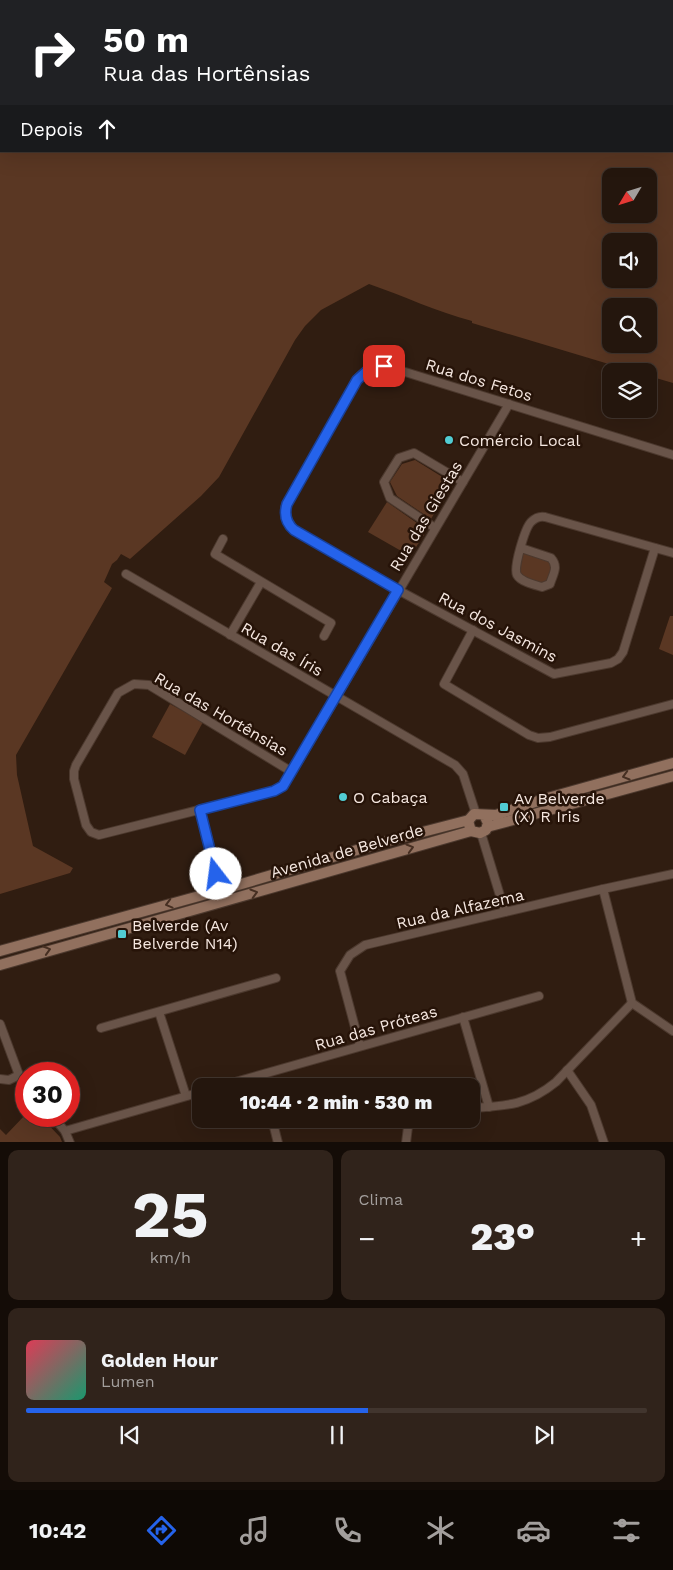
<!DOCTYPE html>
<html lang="pt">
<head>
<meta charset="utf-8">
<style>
	:root { --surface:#24160d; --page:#30231b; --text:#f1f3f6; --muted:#a39f9d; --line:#41352e; --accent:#2563eb }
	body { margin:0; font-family:"Work Sans",sans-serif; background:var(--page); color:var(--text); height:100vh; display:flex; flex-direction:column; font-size:19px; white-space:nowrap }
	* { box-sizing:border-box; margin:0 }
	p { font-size:16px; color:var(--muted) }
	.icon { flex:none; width:28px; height:28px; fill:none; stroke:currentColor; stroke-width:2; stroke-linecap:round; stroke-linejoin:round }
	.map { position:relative; height:1142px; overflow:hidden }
	.side { display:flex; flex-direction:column; gap:8px; padding:8px; background:#140c07; flex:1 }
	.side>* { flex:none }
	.banner { position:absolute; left:0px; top:0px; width:674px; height:152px; box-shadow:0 5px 20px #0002,0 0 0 1px var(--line); background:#202124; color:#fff; overflow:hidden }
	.needle { width:32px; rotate:232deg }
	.controls { position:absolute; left:602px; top:168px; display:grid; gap:10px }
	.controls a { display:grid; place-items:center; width:55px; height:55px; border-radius:10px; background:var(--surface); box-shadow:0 5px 20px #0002,0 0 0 1px var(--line); font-size:25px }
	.speed { position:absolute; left:15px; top:1062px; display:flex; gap:10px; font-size:25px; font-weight:700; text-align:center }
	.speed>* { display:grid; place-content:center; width:65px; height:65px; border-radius:50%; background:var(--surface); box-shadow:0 5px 20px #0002,0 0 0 1px var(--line); line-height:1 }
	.speed .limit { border:8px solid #d22; background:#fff; color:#111 }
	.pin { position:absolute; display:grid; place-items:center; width:42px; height:42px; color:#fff; margin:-21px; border-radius:10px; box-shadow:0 2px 8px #0006 }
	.me { position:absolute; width:55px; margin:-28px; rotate:345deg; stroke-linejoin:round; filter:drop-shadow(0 0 4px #0008) }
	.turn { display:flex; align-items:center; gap:18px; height:105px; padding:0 20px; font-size:22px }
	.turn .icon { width:65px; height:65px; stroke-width:2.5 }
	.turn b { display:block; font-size:35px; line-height:42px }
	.then { display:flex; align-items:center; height:48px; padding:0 20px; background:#0003; gap:10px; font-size:19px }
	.big { font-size:38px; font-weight:800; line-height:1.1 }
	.side .card { flex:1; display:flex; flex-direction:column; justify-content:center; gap:8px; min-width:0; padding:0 18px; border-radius:10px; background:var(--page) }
	.side .dial { align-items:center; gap:0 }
	.dial b { font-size:65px; line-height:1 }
	.song { display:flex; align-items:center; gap:15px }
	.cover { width:60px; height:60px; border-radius:8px; background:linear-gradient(135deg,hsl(350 70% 55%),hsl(160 70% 35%)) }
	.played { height:5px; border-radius:2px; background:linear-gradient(90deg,var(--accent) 55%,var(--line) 55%) }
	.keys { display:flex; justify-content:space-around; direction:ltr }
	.heat { display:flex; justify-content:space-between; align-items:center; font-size:28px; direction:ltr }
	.side .tiles { flex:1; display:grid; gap:8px; grid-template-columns:1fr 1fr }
	.card:last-child { grid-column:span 2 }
	.trip { position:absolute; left:192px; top:1078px; width:288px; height:50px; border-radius:10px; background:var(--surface); box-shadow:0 5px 20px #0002,0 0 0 1px var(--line); font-weight:800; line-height:50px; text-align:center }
	.tabs { display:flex; height:80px; justify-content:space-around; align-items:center; background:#0e0905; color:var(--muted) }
	.tabs .icon { width:35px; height:35px }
	.tabs .on { color:var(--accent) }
	.tabs b { font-size:22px; color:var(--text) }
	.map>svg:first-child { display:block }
	.green { fill:#5a3723; fill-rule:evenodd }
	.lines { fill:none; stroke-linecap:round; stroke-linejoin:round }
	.street-casing { stroke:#4c392e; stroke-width:10 }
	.secondary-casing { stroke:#4c392e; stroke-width:12 }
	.street { stroke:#695449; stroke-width:8 }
	.secondary { stroke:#91705e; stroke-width:10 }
	.oneway { stroke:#462f22 }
	.route-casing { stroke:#184099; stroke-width:12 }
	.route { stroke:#2563eb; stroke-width:9 }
	.poi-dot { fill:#51ccd3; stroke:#261308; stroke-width:2 }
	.labels { text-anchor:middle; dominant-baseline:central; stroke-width:5; stroke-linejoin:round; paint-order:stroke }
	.street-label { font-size:16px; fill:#f5e7e0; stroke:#261308 }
	.poi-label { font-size:16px; fill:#f5e7e0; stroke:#261308; text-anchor:start }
</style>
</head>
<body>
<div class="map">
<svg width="673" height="1143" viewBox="0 0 673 1143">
	<rect width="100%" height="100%" fill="#301d11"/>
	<g class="green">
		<path d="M0,0h673v383l-24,-7v-5h-17l-160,-48v-2c-35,-9 -68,-25 -103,-37l-48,26 -16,16 -10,14 -76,137 -18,19 -71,63 -9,-5 -4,6 -5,4 -8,18 8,6 -96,167 1,20 16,71 40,22 -3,5 -70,21zM1,1h671v150h-671zM611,176h38v38h-38zM611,241h38v38h-38zM611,306h38v38h-38z"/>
		<path d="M415,460l37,23 -21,36 -34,-23 -7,-14 12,-18z"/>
		<path d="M387,502l37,26v7l-14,21 -42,-24z"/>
		<path d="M523,553l26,6 4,10 -5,12 -8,4 -20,-10 -2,-7z"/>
		<path d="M670,616h3v39l-14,-6z"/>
		<path d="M170,704l33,18 -18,33 -33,-18z"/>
		<path d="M26,1114v2h14l20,21 2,5h-62v-13l6,6z"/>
	</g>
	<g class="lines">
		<defs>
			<g id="street">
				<path d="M435,528l-45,-30 -6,-16 15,-24 15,-5 49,29"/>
				<path d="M223,539l-8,15 116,69 -7,13"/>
				<path d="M521,548l30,10c8,9 2,16 -1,26l-8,3c-7,-2 -21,-5 -25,-12 -4,-7 8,-47 14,-53 4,-4 9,-6 14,-5l128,36"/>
				<path d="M655,548l-32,104 -5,7 -7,4 -57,11 -156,-84 -104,-60 -7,-10 -2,-12 72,-129c8,-9 19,-14 32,-12l284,88"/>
				<path d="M126,574l329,191 8,9 13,40"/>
				<path d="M473,630l-29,54 85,51 9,3 12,-1 123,-33"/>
				<path d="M230,635l31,-53"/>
				<path d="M292,772l-143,-87 -15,-1 -16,9 -42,72 -2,6v8l12,46 5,7 8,3 175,-44 9,-5 9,-14 217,-368"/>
				<path d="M200,810l24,91"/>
				<path d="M481,833l24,79"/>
				<path d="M603,889l29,114 41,28"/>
				<path d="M159,1012l27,84"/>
				<path d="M463,1017l26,90"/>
				<path d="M0,1024l19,51 7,12"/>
				<path d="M101,1028l175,-50"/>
				<path d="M360,1046l-20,-75 10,-16 15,-10 238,-56 70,-15"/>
				<path d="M567,1070l24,35 13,38"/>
				<path d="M262,1075l3,11"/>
				<path d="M0,1079l9,1 10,-5"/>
				<path d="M221,1086l318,-90"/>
				<path d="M471,1108c36,-2 57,-3 85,-26l76,-79"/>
				<path d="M52,1116l13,15 5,12"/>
				<path d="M272,1119l6,24"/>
				<path d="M331,1119h3"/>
				<path d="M65,1131l136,-39"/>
				<path d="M406,1143l3,-24"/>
			</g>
			<g id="secondary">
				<path d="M484,815l4,8 -2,7 -6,3 -9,-2 -3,-10 6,-7 22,1 48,-16 129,-36"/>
				<path d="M487,827l186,-51"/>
				<path d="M0,951l221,-61 163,-48 85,-22"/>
				<path d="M0,965l471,-134"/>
			</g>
		</defs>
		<use href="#street" class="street-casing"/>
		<use href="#secondary" class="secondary-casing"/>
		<use href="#street" class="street"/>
		<use href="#secondary" class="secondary"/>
	</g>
	<defs><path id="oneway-chevron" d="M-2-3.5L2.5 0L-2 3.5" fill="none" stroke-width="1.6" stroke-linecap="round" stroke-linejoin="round" transform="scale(1.25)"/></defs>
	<g class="oneway">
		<use href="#oneway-chevron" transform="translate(626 776) rotate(164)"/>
		<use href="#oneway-chevron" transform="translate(410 848) rotate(-16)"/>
		<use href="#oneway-chevron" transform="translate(254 893) rotate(-16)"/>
		<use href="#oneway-chevron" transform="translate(169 904) rotate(165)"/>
		<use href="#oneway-chevron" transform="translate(47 950) rotate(-17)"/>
	</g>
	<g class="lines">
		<defs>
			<path id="route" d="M216,874l-16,-64 74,-19 9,-5 115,-196 -104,-60c-8,-7 -10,-16 -7,-26l70,-124 10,-9 17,-5"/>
		</defs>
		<use href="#route" class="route-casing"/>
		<use href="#route" class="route"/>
	</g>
	<g class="poi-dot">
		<circle cx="449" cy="440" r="5"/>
		<circle cx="343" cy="797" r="5"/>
		<rect x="499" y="802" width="10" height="10" rx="2.5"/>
		<rect x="117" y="929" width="10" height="10" rx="2.5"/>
	</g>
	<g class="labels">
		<g class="street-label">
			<text transform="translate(479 380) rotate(17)">Rua dos Fetos</text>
			<text transform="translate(426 516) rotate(-59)">Rua das Giestas</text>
			<text transform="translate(498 627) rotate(28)">Rua dos Jasmins</text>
			<text transform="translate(282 649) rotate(30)">Rua das Íris</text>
			<text transform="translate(221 714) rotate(30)">Rua das Hortênsias</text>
			<text transform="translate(347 851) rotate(-16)">Avenida de Belverde</text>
			<text transform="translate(460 909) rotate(-13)">Rua da Alfazema</text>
			<text transform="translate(376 1028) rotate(-16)">Rua das Próteas</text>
		</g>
		<g class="poi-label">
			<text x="459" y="440">Comércio Local</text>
			<text x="353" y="797">O Cabaça</text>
			<text x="514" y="798">Av Belverde<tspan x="514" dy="18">(X) R Iris</tspan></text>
			<text x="132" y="925">Belverde (Av<tspan x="132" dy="18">Belverde N14)</tspan></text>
		</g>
	</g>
</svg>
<div class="controls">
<a><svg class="needle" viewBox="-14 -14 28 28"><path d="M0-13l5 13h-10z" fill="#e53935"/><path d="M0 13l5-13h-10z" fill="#a39f9d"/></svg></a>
<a><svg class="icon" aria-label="sound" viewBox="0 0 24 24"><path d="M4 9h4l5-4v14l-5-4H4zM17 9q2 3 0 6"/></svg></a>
<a><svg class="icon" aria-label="search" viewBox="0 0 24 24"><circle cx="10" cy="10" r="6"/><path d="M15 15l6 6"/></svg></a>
<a><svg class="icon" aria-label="layers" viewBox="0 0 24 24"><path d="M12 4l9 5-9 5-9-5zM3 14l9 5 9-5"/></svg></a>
</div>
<div class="speed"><div class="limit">30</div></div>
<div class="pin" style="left:384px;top:366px;background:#d93025"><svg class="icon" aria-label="arrive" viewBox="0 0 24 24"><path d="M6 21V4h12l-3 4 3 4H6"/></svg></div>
<svg class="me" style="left:216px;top:874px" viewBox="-20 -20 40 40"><circle r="19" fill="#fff"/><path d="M0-13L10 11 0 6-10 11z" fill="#2563eb"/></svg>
<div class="trip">10:44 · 2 min · 530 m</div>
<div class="banner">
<div class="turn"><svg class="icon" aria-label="right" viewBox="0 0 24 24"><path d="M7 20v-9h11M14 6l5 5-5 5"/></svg><div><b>50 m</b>Rua das Hortênsias</div></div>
<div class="then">Depois<svg class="icon" aria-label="ahead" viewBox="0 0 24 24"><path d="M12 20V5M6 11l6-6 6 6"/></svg></div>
</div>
</div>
<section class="side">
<div class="tiles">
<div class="card dial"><b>25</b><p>km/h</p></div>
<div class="card"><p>Clima</p>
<div class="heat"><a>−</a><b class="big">23°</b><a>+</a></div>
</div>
<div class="card">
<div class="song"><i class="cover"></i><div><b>Golden Hour</b><p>Lumen</p></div></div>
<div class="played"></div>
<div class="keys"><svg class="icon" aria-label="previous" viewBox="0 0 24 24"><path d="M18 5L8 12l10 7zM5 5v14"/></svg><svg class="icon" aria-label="pause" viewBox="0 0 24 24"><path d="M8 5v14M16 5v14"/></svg><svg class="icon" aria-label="next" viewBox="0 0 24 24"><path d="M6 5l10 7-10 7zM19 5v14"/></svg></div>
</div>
</div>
</section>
<nav class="tabs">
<b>10:42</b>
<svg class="icon on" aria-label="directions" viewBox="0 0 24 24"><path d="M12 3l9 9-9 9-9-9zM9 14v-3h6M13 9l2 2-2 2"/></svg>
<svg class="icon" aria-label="music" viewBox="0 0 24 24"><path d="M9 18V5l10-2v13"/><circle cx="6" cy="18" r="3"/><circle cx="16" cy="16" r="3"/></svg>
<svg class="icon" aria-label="phone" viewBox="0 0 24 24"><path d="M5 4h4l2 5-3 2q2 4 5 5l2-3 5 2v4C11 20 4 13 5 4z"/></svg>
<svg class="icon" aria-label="climate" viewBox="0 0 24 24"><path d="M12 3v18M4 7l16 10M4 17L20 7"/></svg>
<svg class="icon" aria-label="car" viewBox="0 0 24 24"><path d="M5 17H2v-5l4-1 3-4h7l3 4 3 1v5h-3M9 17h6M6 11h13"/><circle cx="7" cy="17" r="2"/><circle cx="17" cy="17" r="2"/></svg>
<svg class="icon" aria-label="filters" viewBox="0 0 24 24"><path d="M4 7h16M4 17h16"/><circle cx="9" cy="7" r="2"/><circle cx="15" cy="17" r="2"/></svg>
</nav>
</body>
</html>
